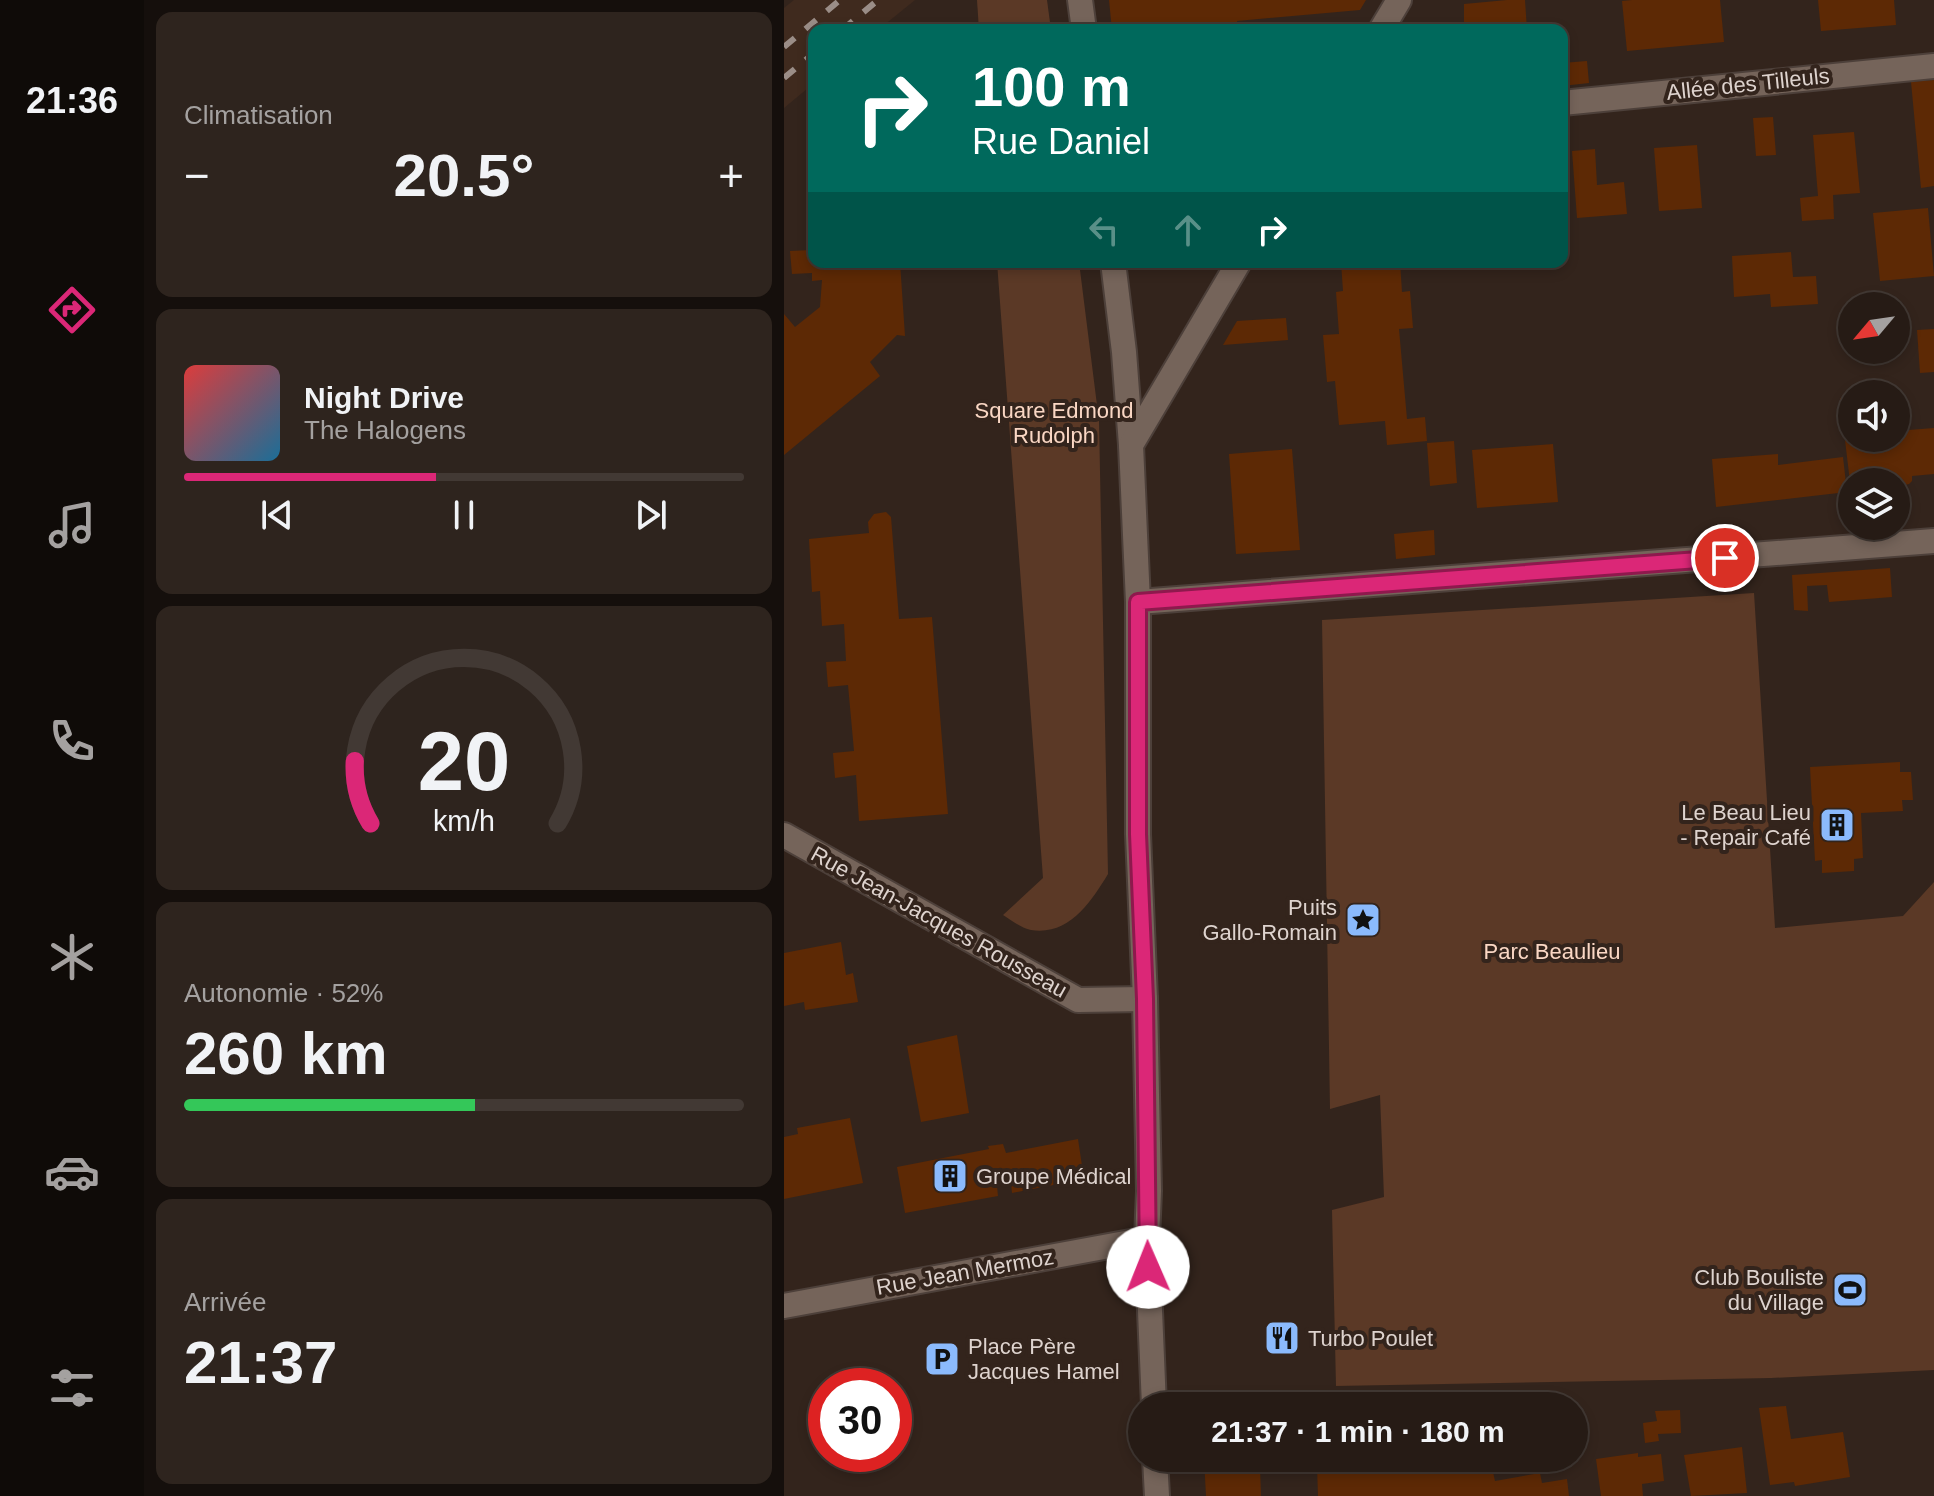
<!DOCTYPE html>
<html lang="fr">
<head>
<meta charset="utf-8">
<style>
	:root { --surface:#261b15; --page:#2e241e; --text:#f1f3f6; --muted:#a4a1a0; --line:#423934; --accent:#db2777 }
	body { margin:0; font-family:Arial,sans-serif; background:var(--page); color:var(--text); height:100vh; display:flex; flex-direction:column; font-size:30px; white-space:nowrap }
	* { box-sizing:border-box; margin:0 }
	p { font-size:26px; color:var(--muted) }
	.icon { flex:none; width:44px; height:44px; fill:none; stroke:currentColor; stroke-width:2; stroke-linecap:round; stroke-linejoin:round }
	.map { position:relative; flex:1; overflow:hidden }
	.side { display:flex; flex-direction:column; gap:12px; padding:12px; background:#150f0c; width:640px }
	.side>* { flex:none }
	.hud { position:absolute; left:24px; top:24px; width:760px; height:244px; border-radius:16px; box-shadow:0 4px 12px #0003,0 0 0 2px var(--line); background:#00695c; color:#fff; overflow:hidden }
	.needle { width:52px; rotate:241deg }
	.buttons { position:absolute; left:1054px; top:292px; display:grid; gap:16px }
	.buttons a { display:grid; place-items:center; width:72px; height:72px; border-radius:50%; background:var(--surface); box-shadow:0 4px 12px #0003,0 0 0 2px var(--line); font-size:40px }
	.speed { position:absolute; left:24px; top:1368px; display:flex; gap:16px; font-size:40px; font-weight:700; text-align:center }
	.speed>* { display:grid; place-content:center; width:104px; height:104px; border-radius:50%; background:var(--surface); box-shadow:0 4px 12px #0003,0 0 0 2px var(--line); line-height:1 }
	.speed .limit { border:12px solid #d22; background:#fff; color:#111 }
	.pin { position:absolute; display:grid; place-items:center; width:68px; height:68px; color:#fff; margin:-34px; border:4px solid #fff; border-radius:50%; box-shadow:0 2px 8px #0007 }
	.me { position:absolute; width:88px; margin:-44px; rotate:359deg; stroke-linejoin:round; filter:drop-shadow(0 0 6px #0008) }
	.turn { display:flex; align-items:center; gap:28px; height:168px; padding:0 32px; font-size:36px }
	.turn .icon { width:104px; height:104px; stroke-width:2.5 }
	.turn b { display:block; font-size:56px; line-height:68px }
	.lanes { display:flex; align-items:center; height:76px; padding:0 32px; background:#0003; justify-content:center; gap:40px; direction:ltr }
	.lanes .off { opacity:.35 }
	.big { font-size:60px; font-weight:700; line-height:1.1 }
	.side .tile { flex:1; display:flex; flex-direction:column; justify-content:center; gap:12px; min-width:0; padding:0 28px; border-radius:16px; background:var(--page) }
	.side .dial { align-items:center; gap:0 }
	.dial svg { height:208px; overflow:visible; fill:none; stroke:var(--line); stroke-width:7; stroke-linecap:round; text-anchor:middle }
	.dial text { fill:var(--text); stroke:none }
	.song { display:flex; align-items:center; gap:24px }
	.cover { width:96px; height:96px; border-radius:12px; background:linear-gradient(135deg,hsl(0 70% 55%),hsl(200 70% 35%)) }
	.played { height:8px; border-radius:4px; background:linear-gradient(90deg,var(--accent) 45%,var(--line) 45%) }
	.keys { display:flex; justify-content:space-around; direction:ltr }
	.heat { display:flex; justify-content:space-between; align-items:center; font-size:44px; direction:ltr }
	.charge { height:12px; border-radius:6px; background:linear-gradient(90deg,#34c759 52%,var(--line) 0) }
	.trip { position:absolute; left:344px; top:1392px; width:460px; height:80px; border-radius:40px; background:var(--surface); box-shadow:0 4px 12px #0003,0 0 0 2px var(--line); font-weight:700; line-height:80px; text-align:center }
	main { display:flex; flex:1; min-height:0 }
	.menu { display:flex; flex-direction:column; width:144px; justify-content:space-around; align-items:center; background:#0f0b08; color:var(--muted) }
	.menu .icon { width:56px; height:56px }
	.menu .active { color:var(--accent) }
	.menu b { font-size:36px; color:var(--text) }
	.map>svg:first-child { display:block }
	.built { fill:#3f2a1e }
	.green { fill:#5b3926 }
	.building { fill:#5d2905 }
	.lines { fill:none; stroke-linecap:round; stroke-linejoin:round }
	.service-casing { stroke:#4d403a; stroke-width:28 }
	.minor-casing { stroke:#4d403a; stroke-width:28 }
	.service { stroke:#75645a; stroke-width:24 }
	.minor { stroke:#75645a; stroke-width:24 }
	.rail { stroke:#9a8d87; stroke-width:6; stroke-dasharray:14 14; stroke-linecap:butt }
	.route-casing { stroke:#8e194d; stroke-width:20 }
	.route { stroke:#db2777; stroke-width:14 }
	.labels { text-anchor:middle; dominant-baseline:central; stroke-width:8; stroke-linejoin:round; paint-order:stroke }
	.street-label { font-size:22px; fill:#ded3ce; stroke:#33241c }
	.park-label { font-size:22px; fill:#fad7c4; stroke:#33241c }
	.poi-label { font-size:22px; fill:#ded3ce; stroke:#33241c; text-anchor:end }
</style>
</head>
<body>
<main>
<nav class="menu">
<b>21:36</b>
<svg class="icon active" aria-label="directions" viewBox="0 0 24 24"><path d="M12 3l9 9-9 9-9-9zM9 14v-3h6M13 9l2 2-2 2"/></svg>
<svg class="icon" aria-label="music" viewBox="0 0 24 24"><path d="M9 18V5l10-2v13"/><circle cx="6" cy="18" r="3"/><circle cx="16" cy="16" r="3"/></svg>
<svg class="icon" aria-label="phone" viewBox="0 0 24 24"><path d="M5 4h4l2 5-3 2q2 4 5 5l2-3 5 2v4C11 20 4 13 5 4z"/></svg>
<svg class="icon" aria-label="climate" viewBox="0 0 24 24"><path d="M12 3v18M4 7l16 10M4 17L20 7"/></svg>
<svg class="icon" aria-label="car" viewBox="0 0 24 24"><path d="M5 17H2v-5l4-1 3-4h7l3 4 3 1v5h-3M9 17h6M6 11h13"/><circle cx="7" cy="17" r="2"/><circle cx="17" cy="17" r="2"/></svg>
<svg class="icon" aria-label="filters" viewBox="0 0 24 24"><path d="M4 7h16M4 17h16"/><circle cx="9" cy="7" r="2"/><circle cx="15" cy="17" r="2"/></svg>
</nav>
<section class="side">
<div class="tile"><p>Climatisation</p>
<div class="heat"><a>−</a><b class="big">20.5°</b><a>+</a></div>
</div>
<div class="tile">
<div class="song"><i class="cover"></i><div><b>Night Drive</b><p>The Halogens</p></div></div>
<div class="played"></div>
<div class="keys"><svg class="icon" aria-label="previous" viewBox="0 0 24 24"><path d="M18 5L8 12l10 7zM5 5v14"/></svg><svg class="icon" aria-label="pause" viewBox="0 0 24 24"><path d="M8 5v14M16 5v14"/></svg><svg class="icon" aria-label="next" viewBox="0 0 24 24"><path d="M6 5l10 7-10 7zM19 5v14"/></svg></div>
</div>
<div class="tile dial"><svg viewBox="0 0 100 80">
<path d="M14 69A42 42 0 1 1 86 69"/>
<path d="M14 69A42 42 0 0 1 8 45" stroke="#db2777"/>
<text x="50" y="56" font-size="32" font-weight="700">20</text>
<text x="50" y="72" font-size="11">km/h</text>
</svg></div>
<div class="tile"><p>Autonomie · 52%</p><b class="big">260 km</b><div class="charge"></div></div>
<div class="tile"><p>Arrivée</p><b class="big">21:37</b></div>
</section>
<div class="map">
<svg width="1150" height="1496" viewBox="0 0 1150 1496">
	<rect width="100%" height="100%" fill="#33241c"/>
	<path class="built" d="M10,0h121l-37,30h-64v53l-30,25v-100z"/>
	<g class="green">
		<path d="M193,0h70l4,30h-72z"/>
		<path d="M213,262h82l20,159 9,453c-17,28 -39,62 -77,56 -10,-2 -20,-10 -28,-15l40,-37z"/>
		<path d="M970,593l21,335 128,-12 31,-34v488l-163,8 -435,8 -4,-176 52,-13 -4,-102 -50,14 -8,-489z"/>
	</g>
	<g class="building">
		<path d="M325,0h257l-6,10 -123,11 1,9h-126z"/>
		<path d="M723,0h18l2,30h-49l-1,-8 -13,1v-19z"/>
		<path d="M848,0h88l4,42 -97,9 -5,-50z"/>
		<path d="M1034,0h76l2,25 -75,6z"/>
		<path d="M803,61l2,22 -27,3v-23z"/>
		<path d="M1150,80v106l-13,2 -10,-106z"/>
		<path d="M989,117l3,38 -20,1 -3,-38z"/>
		<path d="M1070,132l6,61 -27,2 1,24 -32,2 -2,-23 18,-2 -5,-61z"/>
		<path d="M913,145l5,63 -43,3 -5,-63z"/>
		<path d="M811,149l2,36 27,-3 3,32 -50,4 -5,-67z"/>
		<path d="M30,187v75h86l5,74 -8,-1 -27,27 10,14 -96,79v-141l11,13 25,-20 2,-27 -10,1v-8l-20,1 -2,-23 21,-1 -4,-62z"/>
		<path d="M1144,208l6,68 -54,5 -7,-68z"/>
		<path d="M1007,252l2,25 23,-1 2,28 -47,3 -1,-13 -36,3 -2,-41z"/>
		<path d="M557,262h59l2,30 8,-1 3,37 -14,1 8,90 18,-2 2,24 -40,4 -2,-24 -46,4 -4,-44 -8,1 -4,-47 16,-1 -3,-42 7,-1z"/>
		<path d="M502,318l2,22 -65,5 14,-24z"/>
		<path d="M1150,329v43l-14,1 -3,-43z"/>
		<path d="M1068,397v41h44v-7l38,-3v46l-22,2v5l-3,3 -9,2h-4v-4h-10v-4l-36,4 -10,-84z"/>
		<path d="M670,441l3,42 -27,3 -3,-43z"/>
		<path d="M769,444l5,58 -81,6 -5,-58z"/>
		<path d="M508,449l8,101 -64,4 -7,-100z"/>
		<path d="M994,454v11l65,-8 4,35 -131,15 -4,-48z"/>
		<path d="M102,512l5,5 8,102 33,-2 16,197 -89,7 -3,-46 -21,3 -2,-25 21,-2 -6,-66 -20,2 -2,-25 20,-1 -2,-37 -22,2 -2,-35 -8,1 -3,-53 60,-6 -1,-11 6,-8z"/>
		<path d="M650,530l1,25 -39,4 -2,-25z"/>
		<path d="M1106,568l2,29 -63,5 -2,-17 -20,1 1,25 -14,-1 -2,-35z"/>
		<path d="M1116,762v10h11l2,28h-11l1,11 -42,2 2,45 -9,1v12l-32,2v-13l-7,1 -5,-94z"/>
		<path d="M57,942l5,33 7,-2 5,29 -53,8 -1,-8 -20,4v-53z"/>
		<path d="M173,1035l12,78 -48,9 -14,-76z"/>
		<path d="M66,1118l13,65 -79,16v-62l14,-3 -1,-6z"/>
		<path d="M294,1139l6,40 -72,14 -1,-10 -14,3 1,10 -93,17 -8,-46 92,-18 -1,-3 15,-2 3,9z"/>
		<path d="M1002,1406l5,33 52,-7 7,45 -55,9 -1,-4 -24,3 -11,-77z"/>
		<path d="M896,1410l1,23 -23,1 1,7 -14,2 -2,-20 14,-2 -2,-10z"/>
		<path d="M958,1447l5,46 -56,3 -7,-41z"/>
		<path d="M854,1453v4l23,-3 3,27 -22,3 1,12h-42l-5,-37z"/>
		<path d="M420,1458h286l5,23 45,-8 2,10 25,-4 2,17h-251l-1,-30 -57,1 1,29h-55z"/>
	</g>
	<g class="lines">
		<defs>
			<path id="service" d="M778,103l372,-37"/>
			<g id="minor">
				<path d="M296,0l4,30"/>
				<path d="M597,30l18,-30"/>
				<path d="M329,262l11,90 7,93"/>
				<path d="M354,602l796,-61"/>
				<path d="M0,835l294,165 67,-1"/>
				<path d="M0,1306l363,-67"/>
				<path d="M370,1406l-7,-167 2,-48 -4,-192 -7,-165v-232l-7,-157 108,-183"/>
				<path d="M371,1458l2,38"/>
			</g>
		</defs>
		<use href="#service" class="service-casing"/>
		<use href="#minor" class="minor-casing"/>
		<use href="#service" class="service"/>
		<use href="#minor" class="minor"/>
		<g class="rail">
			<path d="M58,30l36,-30"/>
			<path d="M0,47l56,-47"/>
			<path d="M0,78l30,-25"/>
		</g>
	</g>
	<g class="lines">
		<defs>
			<path id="route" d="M364,1267l-3,-268 -7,-165v-232l587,-44"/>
		</defs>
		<use href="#route" class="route-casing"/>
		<use href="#route" class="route"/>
	</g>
	<defs>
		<symbol id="building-square" viewBox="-11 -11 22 22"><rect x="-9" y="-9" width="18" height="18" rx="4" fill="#8bbafc" stroke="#33241c"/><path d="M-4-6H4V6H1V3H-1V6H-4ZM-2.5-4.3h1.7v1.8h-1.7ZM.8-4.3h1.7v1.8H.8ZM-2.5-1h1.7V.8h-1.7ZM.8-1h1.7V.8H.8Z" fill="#111"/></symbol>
		<symbol id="sight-square" viewBox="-11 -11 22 22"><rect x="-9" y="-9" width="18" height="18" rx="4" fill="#8bbafc" stroke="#33241c"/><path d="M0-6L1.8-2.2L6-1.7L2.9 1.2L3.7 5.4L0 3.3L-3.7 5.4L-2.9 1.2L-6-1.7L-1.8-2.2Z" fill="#111"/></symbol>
		<symbol id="stadium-square" viewBox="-11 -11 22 22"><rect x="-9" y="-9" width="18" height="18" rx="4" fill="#8bbafc" stroke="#33241c"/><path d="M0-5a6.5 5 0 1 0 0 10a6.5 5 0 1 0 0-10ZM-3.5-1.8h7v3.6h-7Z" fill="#111"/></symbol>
		<symbol id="restaurant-square" viewBox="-11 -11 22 22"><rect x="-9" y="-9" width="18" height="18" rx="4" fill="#8bbafc" stroke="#33241c"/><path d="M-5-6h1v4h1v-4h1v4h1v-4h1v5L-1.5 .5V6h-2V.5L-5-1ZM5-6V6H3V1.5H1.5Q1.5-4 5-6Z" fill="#111"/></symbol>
		<symbol id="parking-square" viewBox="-11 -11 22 22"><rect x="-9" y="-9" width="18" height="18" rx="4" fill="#8bbafc" stroke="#33241c"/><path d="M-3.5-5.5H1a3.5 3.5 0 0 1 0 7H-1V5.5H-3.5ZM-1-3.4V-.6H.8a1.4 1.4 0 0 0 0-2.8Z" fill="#111"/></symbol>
	</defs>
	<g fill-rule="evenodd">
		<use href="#building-square" x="1033" y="805" width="40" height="40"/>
		<use href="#sight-square" x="559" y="900" width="40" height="40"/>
		<use href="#building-square" x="146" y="1156" width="40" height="40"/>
		<use href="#stadium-square" x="1046" y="1270" width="40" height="40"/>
		<use href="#restaurant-square" x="478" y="1318" width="40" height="40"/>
		<use href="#parking-square" x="138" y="1339" width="40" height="40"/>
	</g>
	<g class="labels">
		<g class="street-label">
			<text transform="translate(964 84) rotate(-6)">Allée des Tilleuls</text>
			<text transform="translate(155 922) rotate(29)">Rue Jean-Jacques Rousseau</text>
			<text transform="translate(181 1272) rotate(-10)">Rue Jean Mermoz</text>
		</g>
		<g class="park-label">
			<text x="270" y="410">Square Edmond<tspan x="270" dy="25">Rudolph</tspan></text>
			<text x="768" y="951">Parc Beaulieu</text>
		</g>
		<g class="poi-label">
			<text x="1027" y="812">Le Beau Lieu<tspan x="1027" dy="25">- Repair Café</tspan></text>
			<text x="553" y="907">Puits<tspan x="553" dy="25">Gallo-Romain</tspan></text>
			<text x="192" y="1176" text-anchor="start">Groupe Médical</text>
			<text x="1040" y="1277">Club Bouliste<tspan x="1040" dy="25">du Village</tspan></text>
			<text x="524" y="1338" text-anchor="start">Turbo Poulet</text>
			<text x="184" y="1346" text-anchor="start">Place Père<tspan x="184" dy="25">Jacques Hamel</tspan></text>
		</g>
	</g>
</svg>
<div class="buttons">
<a><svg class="needle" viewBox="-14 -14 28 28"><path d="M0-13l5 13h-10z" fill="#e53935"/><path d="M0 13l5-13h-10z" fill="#a4a1a0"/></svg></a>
<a><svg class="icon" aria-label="sound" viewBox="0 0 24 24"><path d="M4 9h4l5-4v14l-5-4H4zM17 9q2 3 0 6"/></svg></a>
<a><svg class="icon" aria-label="layers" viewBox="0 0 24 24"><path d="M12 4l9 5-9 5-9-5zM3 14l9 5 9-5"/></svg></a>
</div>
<div class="speed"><div class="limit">30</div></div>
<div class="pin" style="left:941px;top:558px;background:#d93025"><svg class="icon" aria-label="arrive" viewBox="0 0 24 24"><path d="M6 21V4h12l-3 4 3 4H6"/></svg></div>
<svg class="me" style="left:364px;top:1267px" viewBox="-20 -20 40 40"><circle r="19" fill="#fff"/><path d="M0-13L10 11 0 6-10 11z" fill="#db2777"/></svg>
<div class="trip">21:37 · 1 min · 180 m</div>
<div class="hud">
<div class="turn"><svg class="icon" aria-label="right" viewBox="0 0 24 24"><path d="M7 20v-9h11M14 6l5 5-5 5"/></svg><div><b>100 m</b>Rue Daniel</div></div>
<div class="lanes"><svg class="icon off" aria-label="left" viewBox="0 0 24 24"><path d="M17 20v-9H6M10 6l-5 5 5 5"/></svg><svg class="icon off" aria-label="ahead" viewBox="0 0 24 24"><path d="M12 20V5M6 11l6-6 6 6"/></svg><svg class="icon" aria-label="right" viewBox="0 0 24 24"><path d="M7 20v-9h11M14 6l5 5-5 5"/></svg></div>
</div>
</div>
</main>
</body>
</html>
